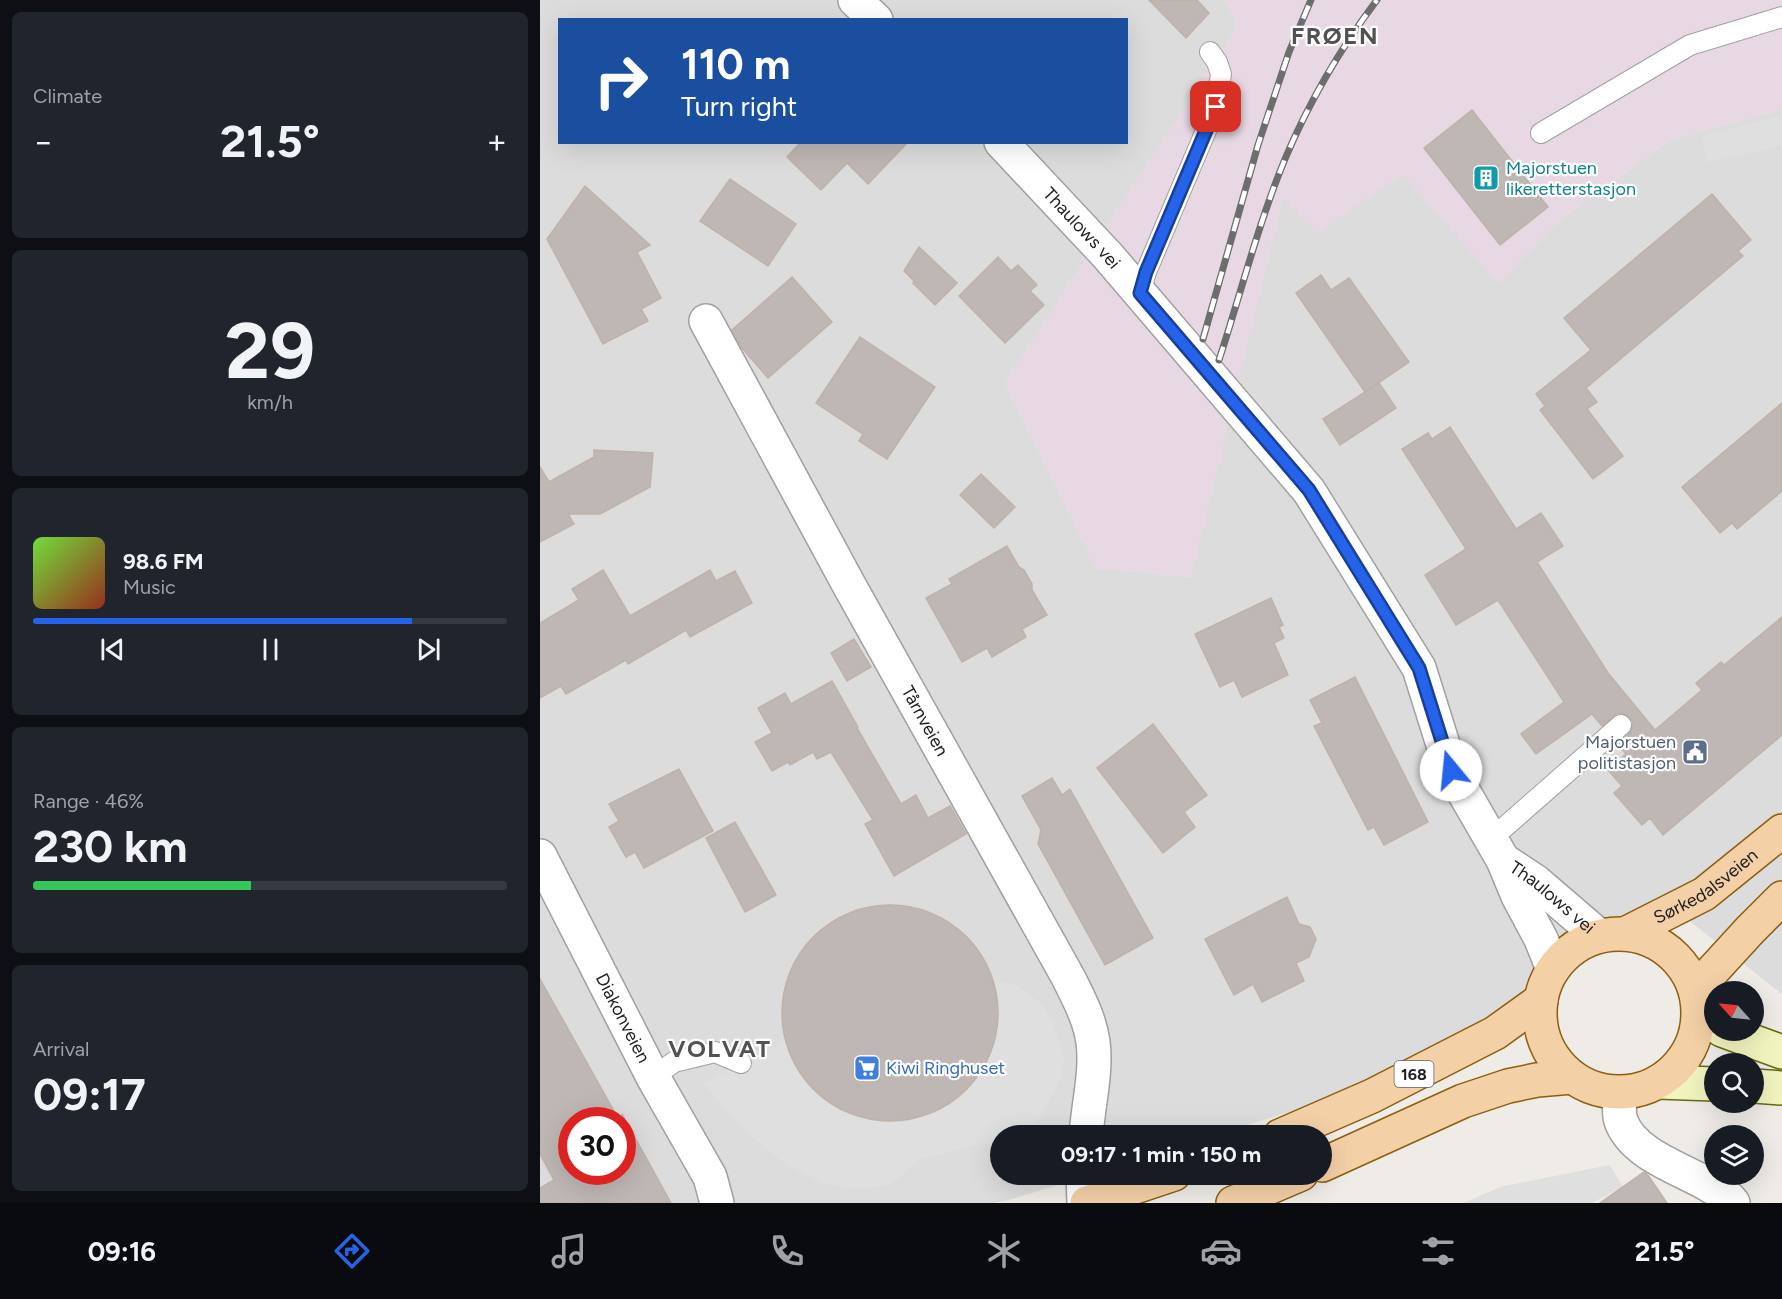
<!DOCTYPE html>
<html lang="en">
<head>
<meta charset="utf-8">
<style>
	:root { --surface:#171b24; --page:#20242c; --text:#f1f3f6; --muted:#9ea1a6; --line:#363941; --accent:#2563eb }
	body { margin:0; font-family:Figtree,sans-serif; background:var(--page); color:var(--text); height:100vh; display:flex; flex-direction:column; font-size:22px; white-space:nowrap }
	* { box-sizing:border-box; margin:0 }
	p { font-size:20px; color:var(--muted) }
	.icon { flex:none; width:33px; height:33px; fill:none; stroke:currentColor; stroke-width:2; stroke-linecap:round; stroke-linejoin:round }
	.map { position:relative; flex:1; overflow:hidden }
	.drawer { display:flex; flex-direction:column; gap:12px; padding:12px; background:#0d0f14; width:540px }
	.drawer>* { flex:none }
	.banner { position:absolute; left:18px; top:18px; width:570px; height:126px; border-radius:0px; box-shadow:0 6px 24px #0002; background:#1a4fa0; color:#fff; overflow:hidden }
	.needle { width:39px; rotate:297deg }
	.controls { position:absolute; left:1164px; top:981px; display:grid; gap:12px }
	.controls a { display:grid; place-items:center; width:60px; height:60px; border-radius:50%; background:var(--surface); box-shadow:0 6px 24px #0002; font-size:30px }
	.speed { position:absolute; left:18px; top:1107px; display:flex; gap:12px; font-size:30px; font-weight:700; text-align:center }
	.speed>* { display:grid; place-content:center; width:78px; height:78px; border-radius:50%; background:var(--surface); box-shadow:0 6px 24px #0002; line-height:1 }
	.speed .limit { border:9px solid #d22; background:#fff; color:#111 }
	.pin { position:absolute; display:grid; place-items:center; width:51px; height:51px; color:#fff; margin:-26px; border-radius:12px; box-shadow:0 3px 9px #0006 }
	.me { position:absolute; width:66px; margin:-33px; rotate:343deg; stroke-linejoin:round; filter:drop-shadow(0 0 4px #0008) }
	.turn { display:flex; align-items:center; gap:21px; height:126px; padding:0 24px; font-size:27px }
	.turn .icon { width:78px; height:78px; stroke-width:2.5 }
	.turn b { display:block; font-size:42px; line-height:51px }
	.big { font-size:45px; font-weight:700; line-height:1.1 }
	.drawer .widget { flex:1; display:flex; flex-direction:column; justify-content:center; gap:9px; min-width:0; padding:0 21px; border-radius:9px; background:var(--page) }
	.drawer .dial { align-items:center; gap:0 }
	.dial b { font-size:78px; line-height:1 }
	.song { display:flex; align-items:center; gap:18px }
	.cover { width:72px; height:72px; border-radius:9px; background:linear-gradient(135deg,hsl(100 70% 55%),hsl(10 70% 35%)) }
	.played { height:6px; border-radius:3px; background:linear-gradient(90deg,var(--accent) 80%,var(--line) 80%) }
	.keys { display:flex; justify-content:space-around; direction:ltr }
	.heat { display:flex; justify-content:space-between; align-items:center; font-size:33px; direction:ltr }
	.charge { height:9px; border-radius:4px; background:linear-gradient(90deg,#34c759 46%,var(--line) 0) }
	.trip { position:absolute; left:450px; top:1125px; width:342px; height:60px; border-radius:30px; background:var(--surface); box-shadow:0 6px 24px #0002; font-weight:700; line-height:60px; text-align:center }
	.tabs { display:flex; height:96px; justify-content:space-around; align-items:center; background:#090b0e; color:var(--muted) }
	.tabs .icon { width:42px; height:42px }
	.tabs .on { color:var(--accent) }
	.tabs b { font-size:27px; color:var(--text) }
	main { display:flex; flex:1; min-height:0 }
	.map>svg:first-child { display:block }
	.residential { fill:#dddcdc; fill-rule:evenodd }
	.industrial { fill:#e7d8e4 }
	.parking { fill:#dfdfdf }
	.building { fill:#bfb7b3; stroke:#bfb2a9; stroke-width:1.5 }
	.lines { fill:none; stroke-linecap:round; stroke-linejoin:round }
	.lane-casing { stroke:#a0a0a0; stroke-width:22 }
	.street-casing { stroke:#a0a0a0; stroke-width:36 }
	.secondary-casing { stroke:#646c0f; stroke-width:36 }
	.primary-casing { stroke:#8b5f0e; stroke-width:36 }
	.lane { stroke:#fff; stroke-width:20 }
	.street { stroke:#fff; stroke-width:33 }
	.secondary { stroke:#f2f4bf; stroke-width:33 }
	.primary { stroke:#f3d0a6; stroke-width:33 }
	.rail-casing { stroke:#6d6d6d; stroke-width:7 }
	.rail { stroke:#fff; stroke-width:4.5; stroke-dasharray:14; stroke-linecap:butt }
	.route-casing { stroke:#184099; stroke-width:15 }
	.route { stroke:#2563eb; stroke-width:10 }
	.labels { text-anchor:middle; dominant-baseline:central; stroke-width:4.5; stroke-linejoin:round; paint-order:stroke }
	.shield { fill:#fff; stroke:#626262; stroke-width:1.5 }
	.shield-label { font-size:16px; font-weight:bold; fill:#1f1f1f }
	.culture-label { font-size:18px; fill:#0d838f; stroke:#fff; text-anchor:start }
	.street-label { font-size:18px; fill:#1f1f1f; stroke:#fff }
	.service-label { font-size:18px; fill:#4e5e75; stroke:#fff; text-anchor:end }
	.shop-label { font-size:18px; fill:#366cbe; stroke:#fff; text-anchor:start }
	.district-label { font-size:24px; font-weight:bold; letter-spacing:1.5px; fill:#525252; stroke:#fff }
</style>
</head>
<body>
<main>
<section class="drawer">
<div class="widget"><p>Climate</p>
<div class="heat"><a>−</a><b class="big">21.5°</b><a>+</a></div>
</div>
<div class="widget dial"><b>29</b><p>km/h</p></div>
<div class="widget">
<div class="song"><i class="cover"></i><div><b>98.6 FM</b><p>Music</p></div></div>
<div class="played"></div>
<div class="keys"><svg class="icon" aria-label="previous" viewBox="0 0 24 24"><path d="M18 5L8 12l10 7zM5 5v14"/></svg><svg class="icon" aria-label="pause" viewBox="0 0 24 24"><path d="M8 5v14M16 5v14"/></svg><svg class="icon" aria-label="next" viewBox="0 0 24 24"><path d="M6 5l10 7-10 7zM19 5v14"/></svg></div>
</div>
<div class="widget"><p>Range · 46%</p><b class="big">230 km</b><div class="charge"></div></div>
<div class="widget"><p>Arrival</p><b class="big">09:17</b></div>
</section>
<div class="map">
<svg width="1242" height="1203" viewBox="0 0 1242 1203">
	<rect width="100%" height="100%" fill="#efebe6"/>
	<path class="residential" d="M0,0h684l15,25 -234,358 91,185 94,9 93,-380 34,35 86,-58 96,109 61,-63 110,-80 112,-31v885l-114,-90 -285,179 -168,52 -215,1v38l91,1 -82,25 -16,3h-453zM20,20h566v122h-566zM32,1120h50v52h-50z"/>
	<path class="industrial" d="M684,0h558v109l-112,31 -110,80 -61,64 -96,-109 -86,57 -34,-34 -92,379 -95,-9 -91,-185 234,-358z"/>
	<g class="parking">
		<path d="M1242,115v30l-75,18 -6,-26z"/>
		<path d="M457,982l15,1 29,20 13,22 10,33 -2,19 -32,58 -30,1v5l-19,3 -62,16 -29,25 -34,4 -31,-5 -39,-19 -38,-32 -45,-49 82,-44 4,13 13,24 19,20 23,14 13,5 26,5 27,-2 14,-3 12,-5 23,-15 10,-10 16,-22 6,-12 6,-27v-27l-3,-13z"/>
		<path d="M1070,1165l13,22 -31,16h-128l36,-16z"/>
	</g>
	<g class="building">
		<path d="M609,0h48l12,13 -23,25z"/>
		<path d="M932,110l76,97 -48,38 -76,-97z"/>
		<path d="M261,142h107l-40,42 -21,-21 -26,27 -34,-33z"/>
		<path d="M190,179l66,45 -28,42 -68,-45z"/>
		<path d="M45,186l65,59 -13,7 24,46 -20,11 7,12 -45,23 -56,-105z"/>
		<path d="M1172,194l39,46 -13,11 5,5 -157,132 11,14 -10,7 36,47 -30,23 -53,-69 5,-4 -9,-12 55,-44 -27,-32z"/>
		<path d="M379,247l38,36 -22,22 -22,-22 1,-2 -10,-10z"/>
		<path d="M458,257l13,14 7,-6 19,20 -7,6 14,14 -39,38 -46,-47z"/>
		<path d="M781,275l10,15 18,-12 60,84 -44,30 -69,-99z"/>
		<path d="M252,277l40,45 -64,56 -26,-30 -10,-18z"/>
		<path d="M320,337l75,50 -48,72 -28,-18 4,-7 -47,-31z"/>
		<path d="M839,383l17,25 -56,37 -17,-26z"/>
		<path d="M1242,403v88l-45,38 -5,-6 -12,10 -38,-46z"/>
		<path d="M910,427l66,102 25,-16 22,33 -26,16 71,111 47,57 47,-40 -6,-7 25,-21 3,3 58,-48v118l-119,100 -13,-17 -8,7 -28,-32 8,-7 -14,-16 18,-16 -8,-10 14,-15 1,-7 -3,-5 -6,-3 -6,-1 -16,13 -10,-12 -56,40 -15,-20 43,-32 -66,-102 -42,25 -31,-50 41,-26 -64,-100 26,-16 4,6z"/>
		<path d="M54,450l59,3 -3,34 -50,27h-32l6,10 -34,18v-75l9,15 45,-25z"/>
		<path d="M441,474l34,33 -21,21 -34,-33z"/>
		<path d="M467,546l12,21 5,3 8,14v6l15,25 -25,14 4,8 -34,20 -5,-9 -25,14 -36,-64 26,-14 -3,-5z"/>
		<path d="M63,570l27,46 80,-46 6,11 19,-10 17,32 -62,34 -4,-7 -58,34 -2,-4 -60,34 -5,-8 -21,12v-75l39,-23 -7,-11z"/>
		<path d="M731,598l12,27 -4,2 5,11 -10,5 14,32 -46,22 -8,-17 -14,7 -25,-53z"/>
		<path d="M314,639l17,28 -24,14 -16,-28z"/>
		<path d="M815,677l73,145 -44,23 -10,-18 -6,3 -54,-104 8,-3 -12,-23z"/>
		<path d="M292,681l26,46 -1,1 44,76 15,-9 12,23 22,-12 16,28 -72,42 -29,-52 8,-4 -42,-68 -14,7 -4,-7 -23,13 -2,-3 -16,9 -17,-29 17,-9 -14,-25 27,-15 6,11z"/>
		<path d="M613,724l54,71 -23,17 11,15 -32,26 -66,-85z"/>
		<path d="M139,769l34,62 -69,37 -9,-16 -9,5 -17,-30 10,-6 -10,-17z"/>
		<path d="M512,778l10,17 8,-6 83,149 -48,27 -67,-121 3,-14 -19,-34z"/>
		<path d="M195,822l41,73 -31,17 -39,-74z"/>
		<path d="M747,897l12,27 11,3 6,12 -7,18 -13,6 8,18 -42,21 -9,-18 -19,11 -29,-56z"/>
		<circle cx="350" cy="1013" r="108"/>
		<path d="M0,979l79,141h-47v52h50v-58l49,89h-131v-15l14,-8 -14,-26z"/>
		<path d="M1104,1172l4,3 19,28h-67z"/>
	</g>
	<g class="lines">
		<defs>
			<g id="lane">
				<path d="M1001,133l149,-88 92,-28"/>
				<path d="M600,293l6,-21 70,-165 5,-33 -4,-12 -7,-10"/>
				<path d="M951,839l130,-114"/>
				<path d="M113,1077l21,-15 41,-10 26,11"/>
			</g>
			<g id="street">
				<path d="M315,0l21,20"/>
				<path id="s1" d="M461,142l107,114 201,235 110,177 32,102 52,90 15,36 23,43 12,30"/>
				<path id="s2" d="M166,321l143,264 219,392c10,20 22,42 25,65 4,30 -5,63 -7,94"/>
				<path id="s3" d="M0,856l113,221 57,100 7,26"/>
				<path id="s4" d="M963,860l32,21 64,55"/>
				<path d="M1080,1093c0,8 -2,20 1,28 12,33 58,47 86,63 9,6 20,10 26,19"/>
				<path d="M543,1174l1,29"/>
			</g>
			<g id="secondary">
				<path d="M1182,1030l60,22"/>
				<path d="M1118,1082l56,2"/>
				<path d="M1214,1086l28,2"/>
			</g>
			<g id="primary">
				<path id="s5" d="M1085,934l79,-40 78,-63"/>
				<circle cx="1079" cy="1013" r="79"/>
				<path d="M1155,990l55,-60 32,-32"/>
				<path d="M740,1136l92,-40 123,-63 46,-33"/>
				<path d="M782,1165l141,-64 45,-15 29,-6 35,-3"/>
				<path d="M547,1203l87,-29"/>
				<path d="M693,1203l68,-29"/>
			</g>
		</defs>
		<use href="#lane" class="lane-casing"/>
		<use href="#street" class="street-casing"/>
		<use href="#secondary" class="secondary-casing"/>
		<use href="#primary" class="primary-casing"/>
		<use href="#lane" class="lane"/>
		<use href="#street" class="street"/>
		<use href="#secondary" class="secondary"/>
		<use href="#primary" class="primary"/>
		<defs>
			<g id="rail">
				<path d="M663,339l55,-194 31,-93 22,-52"/>
				<path d="M679,360c22,-67 39,-136 66,-201 24,-57 55,-110 92,-159"/>
			</g>
		</defs>
		<use href="#rail" class="rail-casing"/>
		<use href="#rail" class="rail"/>
	</g>
	<g class="lines">
		<defs>
			<path id="route" d="M676,107l-70,165 -6,21 169,197 110,178 32,102"/>
		</defs>
		<use href="#route" class="route-casing"/>
		<use href="#route" class="route"/>
	</g>
	<defs>
		<symbol id="building-square" viewBox="-11 -11 22 22"><rect x="-9" y="-9" width="18" height="18" rx="4" fill="#0f9aa8" stroke="#fff"/><path d="M-4-6H4V6H1V3H-1V6H-4ZM-2.5-4.3h1.7v1.8h-1.7ZM.8-4.3h1.7v1.8H.8ZM-2.5-1h1.7V.8h-1.7ZM.8-1h1.7V.8H.8Z" fill="#fff"/></symbol>
		<symbol id="civic-square" viewBox="-11 -11 22 22"><rect x="-9" y="-9" width="18" height="18" rx="4" fill="#5c6f8a" stroke="#fff"/><path d="M-.6-6.5H3V-4.5H.6V-3L4-1V1h2V6H-6V1h2V-1L-.6-3ZM-1.2 2.5V6h2.4V2.5Z" fill="#fff"/></symbol>
		<symbol id="supermarket-square" viewBox="-11 -11 22 22"><rect x="-9" y="-9" width="18" height="18" rx="4" fill="#3f7fe0" stroke="#fff"/><path d="M-6-5.5h2.5l.6 2H6L4.5 2H-2.5L-4.4-4H-6ZM-1.5 3.2a1.3 1.3 0 1 0 .1 0ZM3 3.2a1.3 1.3 0 1 0 .1 0Z" fill="#fff"/></symbol>
	</defs>
	<g fill-rule="evenodd">
		<use href="#building-square" x="931" y="163" width="30" height="30"/>
		<use href="#civic-square" x="1140" y="737" width="30" height="30"/>
		<use href="#supermarket-square" x="312" y="1053" width="30" height="30"/>
	</g>
	<g class="labels">
		<rect class="shield" x="854.5" y="1061" width="39" height="26" rx="4.5"/>
		<g class="shield-label">
			<text x="874" y="1074">168</text>
		</g>
		<g class="culture-label">
			<text x="966" y="168">Majorstuen<tspan x="966" dy="21">likeretterstasjon</tspan></text>
		</g>
		<g class="street-label">
			<text stroke="none"><textPath href="#s1" startOffset="118">Thaulows vei</textPath></text>
			<text stroke="none"><textPath href="#s2" startOffset="456">Tårnveien</textPath></text>
			<text stroke="none"><textPath href="#s5" startOffset="94">Sørkedalsveien</textPath></text>
			<text stroke="none"><textPath href="#s4" startOffset="62">Thaulows vei</textPath></text>
			<text stroke="none"><textPath href="#s3" startOffset="182">Diakonveien</textPath></text>
		</g>
		<g class="service-label">
			<text x="1136" y="742">Majorstuen<tspan x="1136" dy="21">politistasjon</tspan></text>
		</g>
		<g class="shop-label">
			<text x="346" y="1068">Kiwi Ringhuset</text>
		</g>
		<g class="district-label">
			<text x="795" y="35">FRØEN</text>
			<text x="180" y="1048">VOLVAT</text>
		</g>
	</g>
</svg>
<div class="controls">
<a><svg class="needle" viewBox="-14 -14 28 28"><path d="M0-13l5 13h-10z" fill="#e53935"/><path d="M0 13l5-13h-10z" fill="#9ea1a6"/></svg></a>
<a><svg class="icon" aria-label="search" viewBox="0 0 24 24"><circle cx="10" cy="10" r="6"/><path d="M15 15l6 6"/></svg></a>
<a><svg class="icon" aria-label="layers" viewBox="0 0 24 24"><path d="M12 4l9 5-9 5-9-5zM3 14l9 5 9-5"/></svg></a>
</div>
<div class="speed"><div class="limit">30</div></div>
<div class="pin" style="left:676px;top:107px;background:#d93025"><svg class="icon" aria-label="arrive" viewBox="0 0 24 24"><path d="M6 21V4h12l-3 4 3 4H6"/></svg></div>
<svg class="me" style="left:911px;top:770px" viewBox="-20 -20 40 40"><circle r="19" fill="#fff"/><path d="M0-13L10 11 0 6-10 11z" fill="#2563eb"/></svg>
<div class="trip">09:17 · 1 min · 150 m</div>
<div class="banner">
<div class="turn"><svg class="icon" aria-label="right" viewBox="0 0 24 24"><path d="M7 20v-9h11M14 6l5 5-5 5"/></svg><div><b>110 m</b>Turn right</div></div>
</div>
</div>
</main>
<nav class="tabs">
<b>09:16</b>
<svg class="icon on" aria-label="directions" viewBox="0 0 24 24"><path d="M12 3l9 9-9 9-9-9zM9 14v-3h6M13 9l2 2-2 2"/></svg>
<svg class="icon" aria-label="music" viewBox="0 0 24 24"><path d="M9 18V5l10-2v13"/><circle cx="6" cy="18" r="3"/><circle cx="16" cy="16" r="3"/></svg>
<svg class="icon" aria-label="phone" viewBox="0 0 24 24"><path d="M5 4h4l2 5-3 2q2 4 5 5l2-3 5 2v4C11 20 4 13 5 4z"/></svg>
<svg class="icon" aria-label="climate" viewBox="0 0 24 24"><path d="M12 3v18M4 7l16 10M4 17L20 7"/></svg>
<svg class="icon" aria-label="car" viewBox="0 0 24 24"><path d="M5 17H2v-5l4-1 3-4h7l3 4 3 1v5h-3M9 17h6M6 11h13"/><circle cx="7" cy="17" r="2"/><circle cx="17" cy="17" r="2"/></svg>
<svg class="icon" aria-label="filters" viewBox="0 0 24 24"><path d="M4 7h16M4 17h16"/><circle cx="9" cy="7" r="2"/><circle cx="15" cy="17" r="2"/></svg>
<b>21.5°</b>
</nav>
</body>
</html>
